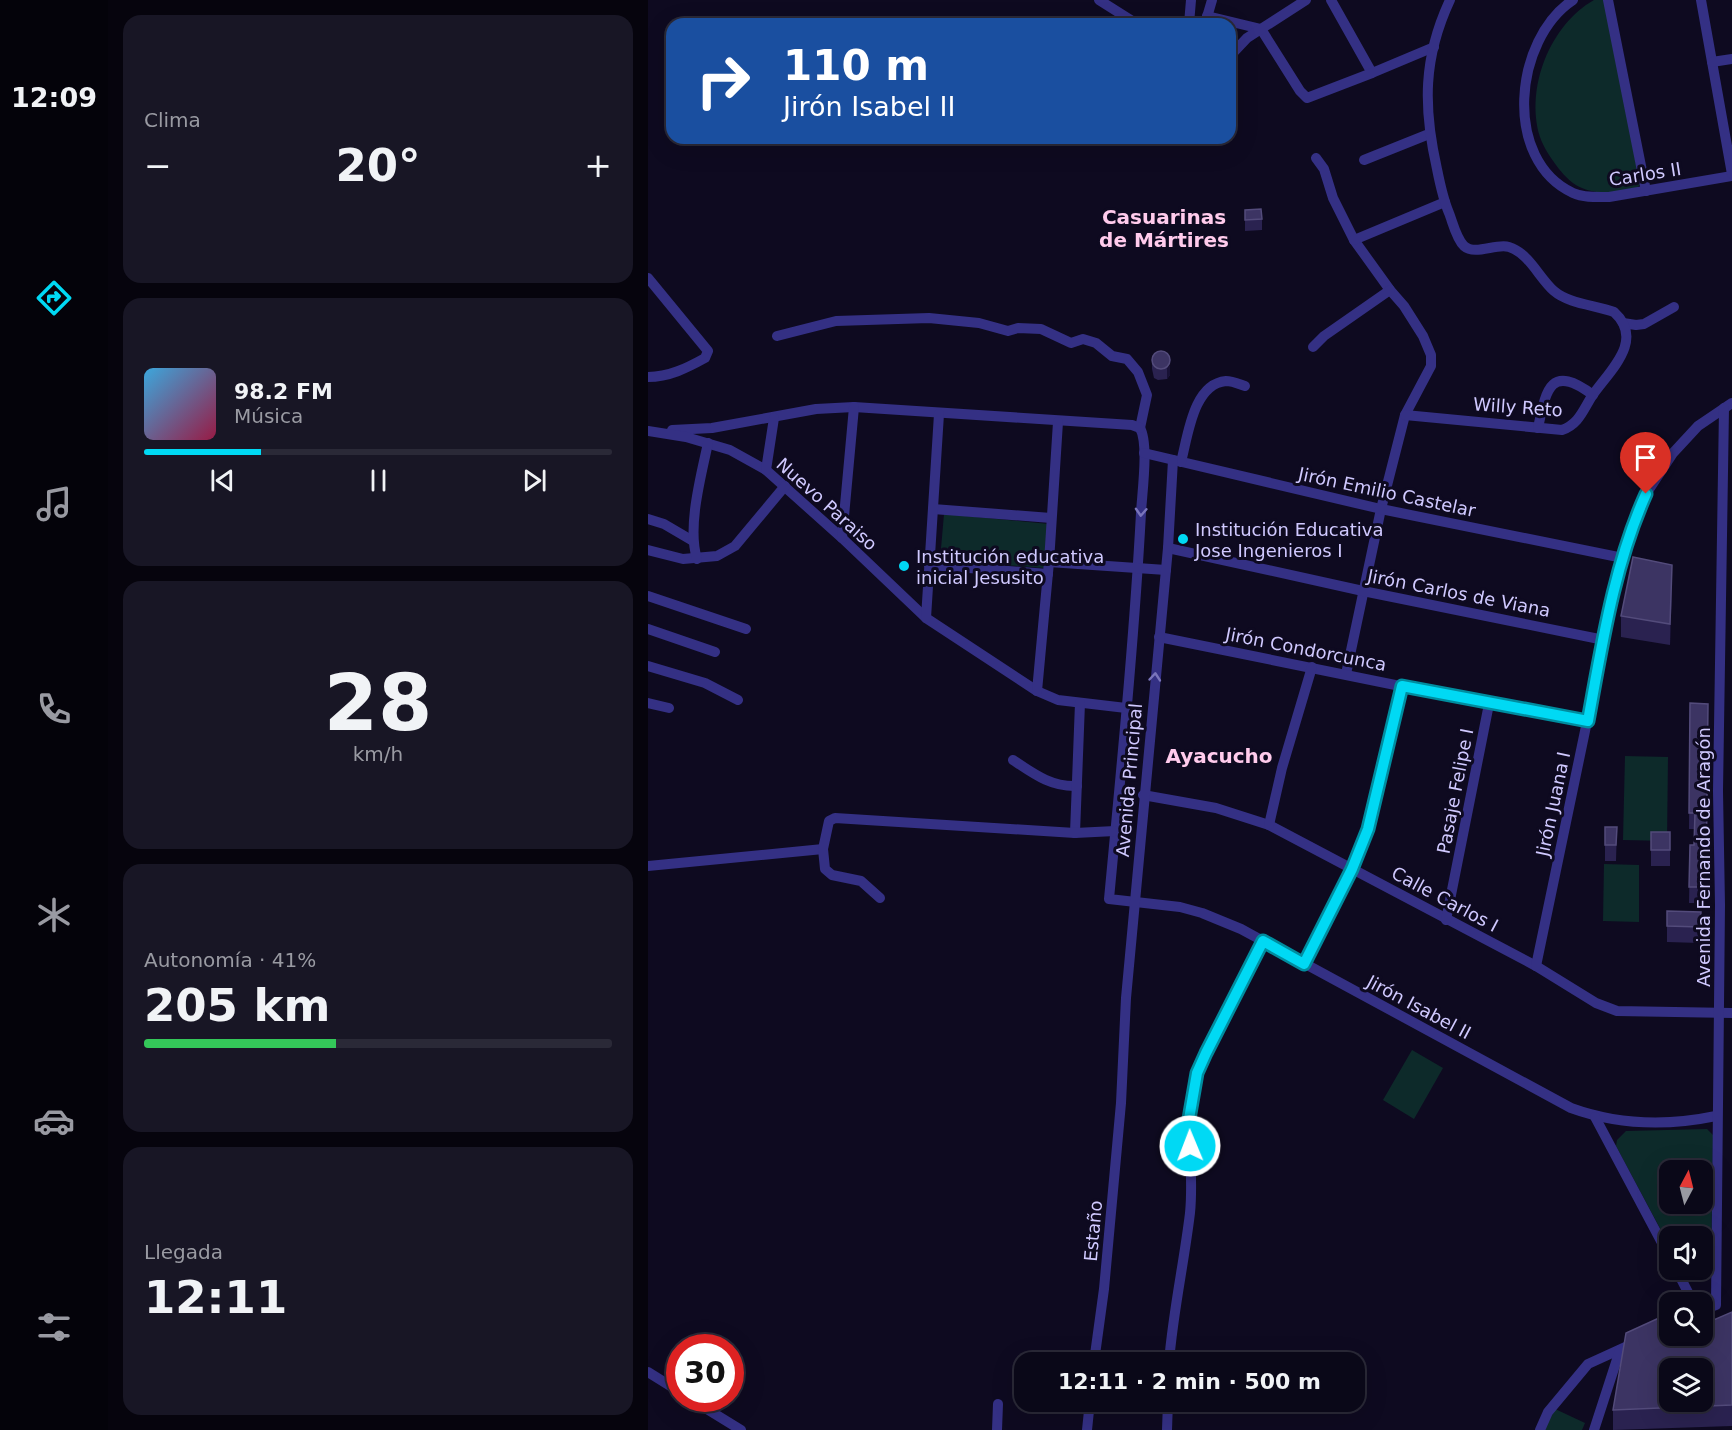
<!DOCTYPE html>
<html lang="es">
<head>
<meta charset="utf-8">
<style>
	:root { --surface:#0a0818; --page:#181625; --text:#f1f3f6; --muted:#999aa2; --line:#2a2937; --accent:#00d9f4 }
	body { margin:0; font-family:"DejaVu Sans",sans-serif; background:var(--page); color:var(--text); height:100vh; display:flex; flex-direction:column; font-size:22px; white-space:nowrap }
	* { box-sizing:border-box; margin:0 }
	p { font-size:20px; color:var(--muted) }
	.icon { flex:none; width:33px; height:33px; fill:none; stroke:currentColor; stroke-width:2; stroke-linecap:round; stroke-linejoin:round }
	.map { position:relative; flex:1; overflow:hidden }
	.drawer { display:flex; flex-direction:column; gap:15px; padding:15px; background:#06040d; width:540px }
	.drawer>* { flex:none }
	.banner { position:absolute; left:18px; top:18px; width:570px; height:126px; border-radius:18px; box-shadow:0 6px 24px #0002,0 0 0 2px var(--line); background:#1a4fa0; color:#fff; overflow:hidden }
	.needle { width:39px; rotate:7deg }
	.buttons { position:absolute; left:1011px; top:1160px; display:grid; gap:12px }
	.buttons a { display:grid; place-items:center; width:54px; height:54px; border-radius:12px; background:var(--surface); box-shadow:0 6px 24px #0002,0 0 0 2px var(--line); font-size:30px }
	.speed { position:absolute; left:18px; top:1334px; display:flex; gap:12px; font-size:30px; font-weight:700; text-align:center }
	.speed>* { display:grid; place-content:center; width:78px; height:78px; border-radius:50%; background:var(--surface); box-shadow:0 6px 24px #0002,0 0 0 2px var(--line); line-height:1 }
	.speed .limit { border:9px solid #d22; background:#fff; color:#111 }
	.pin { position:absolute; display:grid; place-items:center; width:51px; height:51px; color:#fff; margin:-62px -26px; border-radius:50% 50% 50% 0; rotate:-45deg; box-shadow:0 0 6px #0007 }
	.pin .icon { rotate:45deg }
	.me { position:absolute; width:66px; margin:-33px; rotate:359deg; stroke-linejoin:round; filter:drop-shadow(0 0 4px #0008) }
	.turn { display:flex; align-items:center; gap:21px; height:126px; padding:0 18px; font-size:27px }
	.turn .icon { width:78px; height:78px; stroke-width:2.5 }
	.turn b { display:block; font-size:42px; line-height:51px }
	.big { font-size:45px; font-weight:600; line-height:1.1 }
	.drawer .widget { flex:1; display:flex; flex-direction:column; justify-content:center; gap:9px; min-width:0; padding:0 21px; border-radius:18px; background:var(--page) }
	.drawer .dial { align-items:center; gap:0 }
	.dial b { font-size:78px; line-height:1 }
	.song { display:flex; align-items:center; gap:18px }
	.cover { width:72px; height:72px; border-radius:9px; background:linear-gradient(135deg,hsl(200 70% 55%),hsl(340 70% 35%)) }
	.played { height:6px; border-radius:3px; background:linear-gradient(90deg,var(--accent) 25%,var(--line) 25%) }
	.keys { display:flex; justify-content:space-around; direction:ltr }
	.heat { display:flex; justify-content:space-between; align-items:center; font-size:33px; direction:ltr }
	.charge { height:9px; border-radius:4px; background:linear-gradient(90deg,#34c759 41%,var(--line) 0) }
	.trip { position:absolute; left:366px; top:1352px; width:351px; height:60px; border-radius:18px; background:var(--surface); box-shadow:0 6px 24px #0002,0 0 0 2px var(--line); font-weight:600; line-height:60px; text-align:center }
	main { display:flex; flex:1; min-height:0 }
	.menu { display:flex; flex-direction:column; width:108px; justify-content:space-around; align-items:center; background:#04030a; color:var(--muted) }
	.menu .icon { width:42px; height:42px }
	.menu .active { color:var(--accent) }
	.menu b { font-size:27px; color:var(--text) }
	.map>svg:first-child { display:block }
	.green { fill:#0d2a2a; fill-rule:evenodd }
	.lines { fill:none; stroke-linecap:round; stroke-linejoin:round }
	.street { stroke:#343084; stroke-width:10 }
	.wall { fill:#2a2250 }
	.shaded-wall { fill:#181135 }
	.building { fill:#3c3463; stroke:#534b7b; stroke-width:1.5; fill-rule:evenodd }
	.oneway { stroke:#7a75bb }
	.route-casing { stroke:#008d9f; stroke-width:15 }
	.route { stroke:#00d9f4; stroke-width:10 }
	.poi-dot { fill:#00d9f4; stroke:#0e0a20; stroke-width:2 }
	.labels { text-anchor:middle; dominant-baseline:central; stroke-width:6; stroke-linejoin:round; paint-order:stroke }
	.street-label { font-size:18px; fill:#d0c9ff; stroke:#0e0a20 }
	.poi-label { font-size:18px; fill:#d0c9ff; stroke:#0e0a20; text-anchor:start }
	.neighbourhood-label { font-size:20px; font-weight:bold; fill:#ffcbec; stroke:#0e0a20 }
</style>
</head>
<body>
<main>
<nav class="menu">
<b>12:09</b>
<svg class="icon active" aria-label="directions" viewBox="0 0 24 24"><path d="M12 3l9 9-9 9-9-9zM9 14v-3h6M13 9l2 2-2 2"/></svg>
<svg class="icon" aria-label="music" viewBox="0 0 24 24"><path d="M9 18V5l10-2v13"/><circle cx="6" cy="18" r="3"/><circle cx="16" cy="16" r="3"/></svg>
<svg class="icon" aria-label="phone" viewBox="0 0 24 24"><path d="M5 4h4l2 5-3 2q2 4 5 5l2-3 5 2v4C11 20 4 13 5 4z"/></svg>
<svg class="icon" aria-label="climate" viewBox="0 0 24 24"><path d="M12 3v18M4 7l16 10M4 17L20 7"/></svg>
<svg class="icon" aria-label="car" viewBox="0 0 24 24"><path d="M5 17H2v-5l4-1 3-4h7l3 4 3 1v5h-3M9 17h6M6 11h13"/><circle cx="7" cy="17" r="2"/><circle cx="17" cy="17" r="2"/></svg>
<svg class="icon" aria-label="filters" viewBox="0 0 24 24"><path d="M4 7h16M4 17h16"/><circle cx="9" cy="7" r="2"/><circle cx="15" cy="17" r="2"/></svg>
</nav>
<section class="drawer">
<div class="widget"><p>Clima</p>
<div class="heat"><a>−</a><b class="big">20°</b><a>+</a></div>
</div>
<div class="widget">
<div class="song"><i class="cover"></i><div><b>98.2 FM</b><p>Música</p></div></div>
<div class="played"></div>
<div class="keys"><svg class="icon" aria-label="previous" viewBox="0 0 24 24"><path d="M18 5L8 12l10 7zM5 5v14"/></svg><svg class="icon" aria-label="pause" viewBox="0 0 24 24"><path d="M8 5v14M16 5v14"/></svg><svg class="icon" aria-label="next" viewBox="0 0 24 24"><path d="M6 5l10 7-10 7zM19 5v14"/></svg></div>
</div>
<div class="widget dial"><b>28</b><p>km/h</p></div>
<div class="widget"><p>Autonomía · 41%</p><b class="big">205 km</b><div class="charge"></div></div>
<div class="widget"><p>Llegada</p><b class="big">12:11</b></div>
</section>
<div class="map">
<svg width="1084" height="1430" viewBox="0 0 1084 1430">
	<rect width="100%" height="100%" fill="#0e0a20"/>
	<g class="green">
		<path d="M946,0h11l35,185c-9,8 -22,9 -35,8 -24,-2 -35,-9 -49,-28 -6,-8 -13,-19 -16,-28 -15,-49 10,-112 54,-137z"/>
		<path d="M296,514l105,10 -5,44 -104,-8z"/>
		<path d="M977,756l43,1 -1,84 -44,-1z"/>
		<path d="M956,864l35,1v57l-36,-1z"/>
		<path d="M764,1050l31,18 -29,51 -31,-19z"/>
		<path d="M1059,1129l6,6 -2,135 -28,1 -1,-2h20v-33h-32l-1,9 -53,-99 1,-6 9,-9zM1022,1170h32v33h-32z"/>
		<path d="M905,1408l32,15 -3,7h-39z"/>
	</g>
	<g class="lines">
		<g class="street">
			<path d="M451,0l38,24"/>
			<path d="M683,0l41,73"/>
			<path d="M925,0c-59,39 -71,160 0,193 11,5 25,4 36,4l123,-21"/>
			<path d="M960,0l38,191"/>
			<path d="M1053,0l31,174"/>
			<path d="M559,16l54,13 39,62 7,7 65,-25 62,-26"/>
			<path d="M541,24l2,-24"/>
			<path d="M557,24l7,-24"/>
			<path d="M582,56l17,-18 59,-38"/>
			<path d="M1064,62l20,-3"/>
			<path d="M668,158l8,11 9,29 21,42 36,50 14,16 19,30 8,19v11l-26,49 -24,94 -35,165"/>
			<path d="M716,160l65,-26"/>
			<path d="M706,240l91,-38"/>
			<path d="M0,278l60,73 -3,7c-18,10 -36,19 -57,19"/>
			<path d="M975,323l13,2 8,-1 30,-17"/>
			<path d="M129,336l59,-15 93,-3 50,5 29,8 10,-3 23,1 30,14 12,-4 13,4 16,13 15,3 11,13 9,23 -7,33"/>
			<path d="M665,347l11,-11 66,-46"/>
			<path d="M757,415l157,15c17,-6 21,-20 30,-34 16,-24 54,-55 22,-84 -18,-7 -45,-8 -60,-21 -15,-13 -25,-38 -45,-44 -13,-4 -34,9 -45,-1 -8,-8 -11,-23 -15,-33 -6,-14 -9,-29 -12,-44 -14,-62 -14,-111 13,-169"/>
			<path d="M492,428c9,16 2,65 1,85 -7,129 -20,258 -32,386l71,8 22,6 39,16 330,179c47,17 97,18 145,8"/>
			<path d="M890,428c8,-38 12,-65 55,-33"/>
			<path d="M24,430l40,-2 104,-19 38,-2 278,18 8,3"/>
			<path d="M0,431l38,6 44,13 36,20 76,68 84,80 111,73 21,9 68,8"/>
			<path d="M496,453l237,56 242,49"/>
			<path d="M533,462c7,-26 12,-78 45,-81 6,0 13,3 19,5"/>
			<path d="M118,470l8,-52"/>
			<path d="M285,509l118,9"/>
			<path d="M0,519l16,5 29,17"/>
			<path d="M194,538l12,-131"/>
			<path d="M520,548l195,43 241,49"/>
			<path d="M0,550l35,9 34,-3 18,-10 50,-60"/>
			<path d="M49,559c-10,-32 4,-83 11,-116"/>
			<path d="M401,562l117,8"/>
			<path d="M281,565l119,9"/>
			<path d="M0,596l98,33"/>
			<path d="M278,618l13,-204"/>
			<path d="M0,629l67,23"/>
			<path d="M511,637l330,67 99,17"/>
			<path d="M0,666l57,17 33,17"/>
			<path d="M389,691l12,-129 9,-140"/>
			<path d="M0,703l21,5"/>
			<path d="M365,760c21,14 38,27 64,26"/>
			<path d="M495,795l73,13 53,17 267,141 60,37 21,8 115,2"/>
			<path d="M621,825l13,-57 30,-101"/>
			<path d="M427,833l5,-130"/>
			<path d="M0,866l175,-17"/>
			<path d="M232,898l-19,-17 -29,-6 -7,-6 -2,-20 6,-28 6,-3 240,15 40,-2"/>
			<path d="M798,920l43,-216"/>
			<path d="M656,964l48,-95 16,-40 34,-143"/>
			<path d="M888,966l68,-326 25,-107 17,-39 27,-41 25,-27 34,-23"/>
			<path d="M947,1117l75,141"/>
			<path d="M1028,1269l17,33"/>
			<path d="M1054,1310l14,-5 4,-400 -2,-114 6,-383"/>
			<path d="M446,1362l10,-73 17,-186 5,-105 42,-450 5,-88"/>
			<path d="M521,1362c4,-50 15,-99 21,-149 5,-48 -8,-95 8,-141 6,-19 16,-36 25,-54 14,-25 27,-51 40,-77"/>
			<path d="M0,1372l32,20"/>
			<path d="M41,1398l52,32"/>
			<path d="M349,1430l1,-26"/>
			<path d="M439,1430l3,-29"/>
			<path d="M519,1430l1,-29"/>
			<path d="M892,1430l8,-18 40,-48 46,-21"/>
			<path d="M946,1430l26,-80"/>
		</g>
	</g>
	<g class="wall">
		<path d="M597,210l17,9v11l-17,1z"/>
		<path d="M515,351l7,24 -3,4 -9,1 -4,-2 -2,-9v-10z"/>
		<path d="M1024,586l-2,59 -49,-8v-21z"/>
		<path d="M1042,703l18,1 -2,199h-17l1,-58h4v-16h-5z"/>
		<path d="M969,827l-1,34h-11v-16z"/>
		<rect x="1003" y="832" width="19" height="34"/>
		<path d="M1019,911l34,1 -1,31 -33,-1z"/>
		<path d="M1084,1312v114l-119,4v-20l89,-75z"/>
	</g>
	<g class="shaded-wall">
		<path d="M522,365v10l-3,4v-11z"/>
		<path d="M1024,565v21l-2,59v-21z"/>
	</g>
	<g class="building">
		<path d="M613,209l1,10 -17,1v-10z"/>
		<circle cx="513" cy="360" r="9"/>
		<path d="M985,557l39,8 -2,59 -49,-8z"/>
		<path d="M1042,703l18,1 -2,183h-17l1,-42h4l1,-32h-6z"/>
		<path d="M957,827h12l-1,18h-11z"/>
		<rect x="1003" y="832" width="19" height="18"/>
		<path d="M1019,911l34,1 -1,15 -33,-1z"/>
		<path d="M1084,1312v93l-119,5 13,-77 44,-20v22h32v-10zM1022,1368h32v33h-32z"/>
	</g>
	<defs><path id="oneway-chevron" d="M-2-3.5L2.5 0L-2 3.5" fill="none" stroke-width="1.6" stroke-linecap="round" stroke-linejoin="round" transform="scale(1.5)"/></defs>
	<g class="oneway">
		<use href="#oneway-chevron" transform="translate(493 512) rotate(93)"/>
		<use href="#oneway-chevron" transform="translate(507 677) rotate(-85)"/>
	</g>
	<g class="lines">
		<defs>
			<path id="route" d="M542,1146l-1,-27 8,-46 9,-20 57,-112 41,23 48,-95 16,-40 34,-143 186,35c14,-76 26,-156 58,-227"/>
		</defs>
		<use href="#route" class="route-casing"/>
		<use href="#route" class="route"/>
	</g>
	<g class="poi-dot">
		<circle cx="535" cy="539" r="6"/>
		<circle cx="256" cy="566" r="6"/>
	</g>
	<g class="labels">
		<g class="street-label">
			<text transform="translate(997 174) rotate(-9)">Carlos II</text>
			<text transform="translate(870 407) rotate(4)">Willy Reto</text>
			<text transform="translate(739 492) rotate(12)">Jirón Emilio Castelar</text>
			<text transform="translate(179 504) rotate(42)">Nuevo Paraiso</text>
			<text transform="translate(811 593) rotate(11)">Jirón Carlos de Viana</text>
			<text transform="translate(658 649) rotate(11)">Jirón Condorcunca</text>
			<text transform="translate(481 780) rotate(-85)">Avenida Principal</text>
			<text transform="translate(807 791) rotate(-79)">Pasaje Felipe I</text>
			<text transform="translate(905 804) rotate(-78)">Jirón Juana I</text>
			<text transform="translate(1055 857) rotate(-90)">Avenida Fernando de Aragón</text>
			<text transform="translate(797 899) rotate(28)">Calle Carlos I</text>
			<text transform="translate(771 1007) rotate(28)">Jirón Isabel II</text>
			<text transform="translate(445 1231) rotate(-85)">Estaño</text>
		</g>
		<g class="poi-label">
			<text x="547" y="529">Institución Educativa<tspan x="547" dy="21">Jose Ingenieros I</tspan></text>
			<text x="268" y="556">Institución educativa<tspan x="268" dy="21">inicial Jesusito</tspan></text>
		</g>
		<g class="neighbourhood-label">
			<text x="516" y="217">Casuarinas<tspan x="516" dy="23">de Mártires</tspan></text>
			<text x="571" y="756">Ayacucho</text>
		</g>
	</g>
</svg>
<div class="buttons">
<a><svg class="needle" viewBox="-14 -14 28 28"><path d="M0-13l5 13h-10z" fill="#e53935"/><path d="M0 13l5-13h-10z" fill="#999aa2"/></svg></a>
<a><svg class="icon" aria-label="sound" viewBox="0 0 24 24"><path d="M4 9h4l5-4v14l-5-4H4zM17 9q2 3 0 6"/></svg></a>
<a><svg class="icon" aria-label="search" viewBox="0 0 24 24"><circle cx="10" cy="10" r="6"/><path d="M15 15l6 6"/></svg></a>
<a><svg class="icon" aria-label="layers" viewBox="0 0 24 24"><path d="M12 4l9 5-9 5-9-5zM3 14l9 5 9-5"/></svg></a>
</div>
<div class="speed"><div class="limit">30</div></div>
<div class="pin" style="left:998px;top:494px;background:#d93025"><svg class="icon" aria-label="arrive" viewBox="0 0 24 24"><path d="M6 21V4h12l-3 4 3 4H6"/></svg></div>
<svg class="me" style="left:542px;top:1146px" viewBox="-20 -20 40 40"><circle r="17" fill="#00d9f4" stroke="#fff" stroke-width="3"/><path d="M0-11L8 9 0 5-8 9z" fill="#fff"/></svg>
<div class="trip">12:11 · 2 min · 500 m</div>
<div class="banner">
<div class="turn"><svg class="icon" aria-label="right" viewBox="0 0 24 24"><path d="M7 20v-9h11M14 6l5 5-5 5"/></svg><div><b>110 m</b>Jirón Isabel II</div></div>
</div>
</div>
</main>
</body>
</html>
